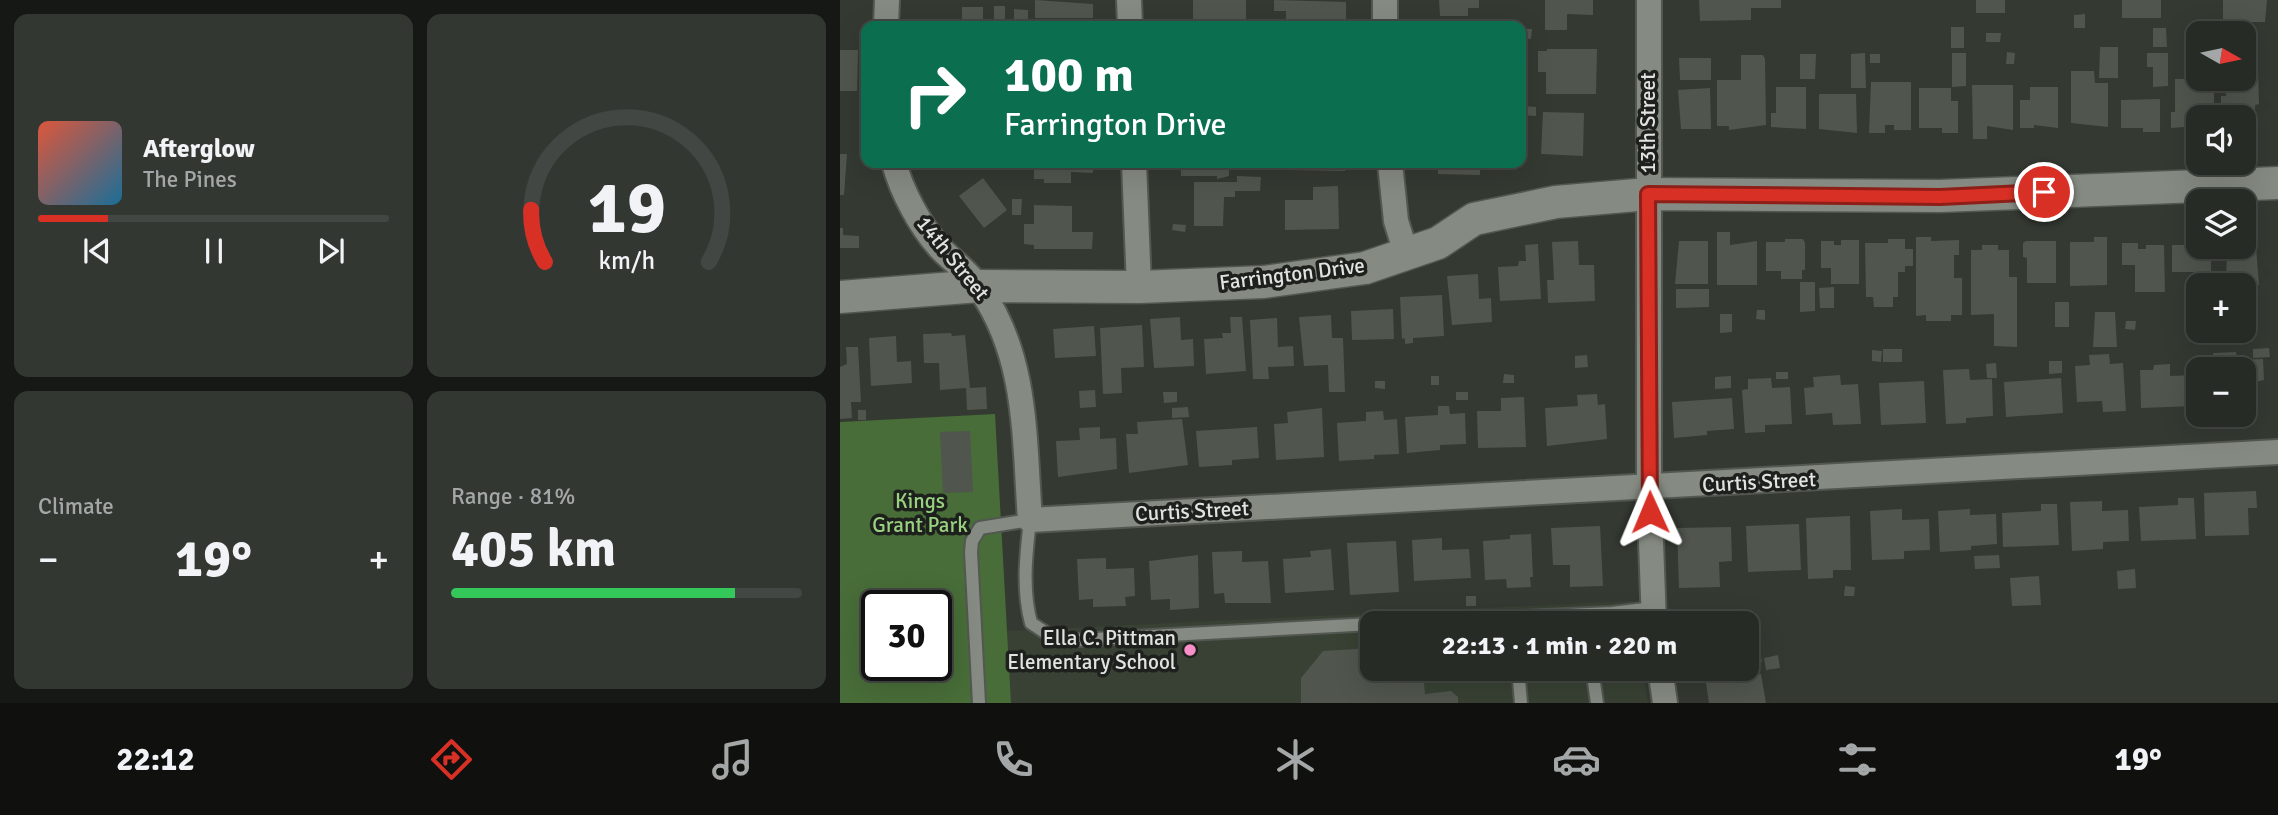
<!DOCTYPE html>
<html lang="en">
<head>
<meta charset="utf-8">
<style>
	:root { --surface:#272b26; --page:#333732; --text:#f1f3f6; --muted:#a4a7a7; --line:#434743; --accent:#d93025 }
	body { margin:0; font-family:Signika,sans-serif; background:var(--page); color:var(--text); height:100vh; display:flex; flex-direction:column; font-size:26px; white-space:nowrap }
	* { box-sizing:border-box; margin:0 }
	p { font-size:23px; color:var(--muted) }
	.icon { flex:none; width:38px; height:38px; fill:none; stroke:currentColor; stroke-width:2; stroke-linecap:round; stroke-linejoin:round }
	.map { position:relative; flex:1; overflow:hidden }
	.panel { display:flex; flex-direction:column; gap:14px; padding:14px; background:#151815; width:840px }
	.panel>* { flex:none }
	.top-card { position:absolute; left:21px; top:21px; width:665px; height:147px; border-radius:14px; box-shadow:0 7px 28px #0002,0 0 0 2px var(--line); background:#0b6e4f; color:#fff; overflow:hidden }
	.needle { width:46px; rotate:99deg }
	.fabs { position:absolute; left:1346px; top:21px; display:grid; gap:14px }
	.fabs a { display:grid; place-items:center; width:70px; height:70px; border-radius:14px; background:var(--surface); box-shadow:0 7px 28px #0002,0 0 0 2px var(--line); font-size:35px }
	.speed { position:absolute; left:21px; top:590px; display:flex; gap:14px; font-size:35px; font-weight:700; text-align:center }
	.speed>* { display:grid; place-content:center; width:91px; height:91px; border-radius:50%; background:var(--surface); box-shadow:0 7px 28px #0002,0 0 0 2px var(--line); line-height:1 }
	.speed .limit { border:4px solid #111; border-radius:10px; background:#fff; color:#111 }
	.pin { position:absolute; display:grid; place-items:center; width:60px; height:60px; color:#fff; margin:-30px; border:4px solid #fff; border-radius:50%; box-shadow:0 2px 7px #0007 }
	.me { position:absolute; width:77px; margin:-38px; rotate:359deg; stroke-linejoin:round; filter:drop-shadow(0 0 5px #0008) }
	.turn { display:flex; align-items:center; gap:24px; height:147px; padding:0 28px; font-size:32px }
	.turn .icon { width:91px; height:91px; stroke-width:2.5 }
	.turn b { display:block; font-size:49px; line-height:60px }
	.big { font-size:52px; font-weight:700; line-height:1.1 }
	.panel .tile { flex:1; display:flex; flex-direction:column; justify-content:center; gap:10px; min-width:0; padding:0 24px; border-radius:14px; background:var(--page) }
	.panel .dial { align-items:center; gap:0 }
	.dial svg { height:182px; overflow:visible; fill:none; stroke:var(--line); stroke-width:7; stroke-linecap:round; text-anchor:middle }
	.dial text { fill:var(--text); stroke:none }
	.song { display:flex; align-items:center; gap:21px }
	.cover { width:84px; height:84px; border-radius:10px; background:linear-gradient(135deg,hsl(10 70% 55%),hsl(200 70% 35%)) }
	.played { height:7px; border-radius:4px; background:linear-gradient(90deg,var(--accent) 20%,var(--line) 20%) }
	.keys { display:flex; justify-content:space-around; direction:ltr }
	.heat { display:flex; justify-content:space-between; align-items:center; font-size:38px; direction:ltr }
	.charge { height:10px; border-radius:5px; background:linear-gradient(90deg,#34c759 81%,var(--line) 0) }
	.panel .tiles { flex:1; display:grid; gap:14px; grid-template-columns:repeat(2,1fr) }
	.trip { position:absolute; left:520px; top:611px; width:399px; height:70px; border-radius:14px; background:var(--surface); box-shadow:0 7px 28px #0002,0 0 0 2px var(--line); font-weight:700; line-height:70px; text-align:center }
	.tab-bar { display:flex; height:112px; justify-content:space-around; align-items:center; background:#10110f; color:var(--muted) }
	.tab-bar .icon { width:49px; height:49px }
	.tab-bar .selected { color:var(--accent) }
	.tab-bar b { font-size:32px; color:var(--text) }
	main { display:flex; flex:1; min-height:0 }
	.map>svg:first-child { display:block }
	.built { fill:#384134 }
	.green { fill:#486d38; fill-rule:evenodd }
	.building { fill:#50554e }
	.lines { fill:none; stroke-linecap:round; stroke-linejoin:round }
	.service-casing { stroke:#535751; stroke-width:16 }
	.minor-casing { stroke:#535751; stroke-width:28 }
	.tertiary-casing { stroke:#535751; stroke-width:35 }
	.service { stroke:#858b82; stroke-width:12 }
	.minor { stroke:#858b82; stroke-width:24 }
	.tertiary { stroke:#858b82; stroke-width:32 }
	.route-casing { stroke:#8d1f18; stroke-width:18 }
	.route { stroke:#d93025; stroke-width:12 }
	.poi-dot { fill:#f98fc9; stroke:#1d201c; stroke-width:2.5 }
	.labels { text-anchor:middle; dominant-baseline:central; stroke-width:7; stroke-linejoin:round; paint-order:stroke }
	.street-label { font-size:21px; fill:#e0e3df; stroke:#1d201c }
	.park-label { font-size:21px; fill:#99d181; stroke:#1d201c }
	.poi-label { font-size:21px; fill:#e0e3df; stroke:#1d201c; text-anchor:end }
</style>
</head>
<body>
<main>
<section class="panel">
<div class="tiles">
<div class="tile">
<div class="song"><i class="cover"></i><div><b>Afterglow</b><p>The Pines</p></div></div>
<div class="played"></div>
<div class="keys"><svg class="icon" aria-label="previous" viewBox="0 0 24 24"><path d="M18 5L8 12l10 7zM5 5v14"/></svg><svg class="icon" aria-label="pause" viewBox="0 0 24 24"><path d="M8 5v14M16 5v14"/></svg><svg class="icon" aria-label="next" viewBox="0 0 24 24"><path d="M6 5l10 7-10 7zM19 5v14"/></svg></div>
</div>
<div class="tile dial"><svg viewBox="0 0 100 80">
<path d="M14 69A42 42 0 1 1 86 69"/>
<path d="M14 69A42 42 0 0 1 8 46" stroke="#d93025"/>
<text x="50" y="56" font-size="32" font-weight="700">19</text>
<text x="50" y="72" font-size="11">km/h</text>
</svg></div>
<div class="tile"><p>Climate</p>
<div class="heat"><a>−</a><b class="big">19°</b><a>+</a></div>
</div>
<div class="tile"><p>Range · 81%</p><b class="big">405 km</b><div class="charge"></div></div>
</div>
</section>
<div class="map">
<svg width="1438" height="703" viewBox="0 0 1438 703">
	<rect width="100%" height="100%" fill="#343932"/>
	<path class="built" d="M791,601l4,22h-263v45l270,1 6,34h-637l-5,-72z"/>
	<path class="green" d="M155,414l16,289h-171v-281zM37,606h59v59h-59z"/>
	<g class="building">
		<path d="M195,0l58,4v14h-58z"/>
		<rect x="353" y="0" width="53" height="24"/>
		<path d="M434,0l72,2v18l-60,-1v-8h-12z"/>
		<path d="M599,0h40v8h-11v8h-28z"/>
		<path d="M705,0h48v15l-26,-1v16h-22z"/>
		<path d="M859,0h82v8h-30v12l-51,1z"/>
		<rect x="1136" y="0" width="29" height="13"/>
		<rect x="1282" y="0" width="39" height="18"/>
		<path d="M1383,0h44l-2,22h-42z"/>
		<rect x="154" y="6" width="11" height="13"/>
		<path d="M122,7h21v19h-47v-5h26z"/>
		<path d="M174,9l14,1v14l-14,-1z"/>
		<path d="M1245,14v14h-11v-13z"/>
		<path d="M650,20v6h-56v-4z"/>
		<rect x="477" y="23" width="27" height="3"/>
		<rect x="1111" y="27" width="13" height="21"/>
		<path d="M1313,28h13l1,19h-14z"/>
		<path d="M681,29h11l-1,10 -10,-1z"/>
		<path d="M1146,33h15l-1,9h-14z"/>
		<path d="M1260,47h18v31h-19z"/>
		<path d="M707,49h50l-1,45h-50v-22h-8v-21h9z"/>
		<path d="M0,50h18l-1,41h-17z"/>
		<path d="M1167,52l8,1 -1,11h-8z"/>
		<path d="M1025,53l1,35h-15v-34z"/>
		<path d="M1112,53h14v33l-14,1z"/>
		<path d="M1307,53h21v33l-15,1v-20h-6z"/>
		<path d="M960,54h16l-1,25h-15z"/>
		<rect x="1030" y="54" width="10" height="9"/>
		<path d="M901,55h22l2,4 1,66 -37,5v-4h-12v-46h24z"/>
		<path d="M839,58h32v22h-31z"/>
		<path d="M1404,62h12l2,8 1,34 -4,1v22h-11v-10h-18v-10h-5v-11h5l-1,-17h19z"/>
		<path d="M1231,71h23l1,12h13v44l-37,-4z"/>
		<path d="M1335,79h17v10h22v28h-16v9l-27,2v-16h4z"/>
		<path d="M1031,82h40v48h-17v-5h-9v8h-16z"/>
		<path d="M1132,85h41v45l-26,-4v13h-14z"/>
		<path d="M936,87h30v42l-35,-2v-14h5z"/>
		<path d="M1190,87h28v41l-24,-3v3h-14v-28h10z"/>
		<path d="M870,88l1,41h-30l-3,-39z"/>
		<path d="M1079,88h32v13h7v32h-16v-5h-23z"/>
		<path d="M979,94h37l1,39 -38,-4z"/>
		<path d="M1320,99v33h-17v-4h-22v-28z"/>
		<path d="M683,106l13,1v9l-14,-1z"/>
		<path d="M703,112l41,1 -1,43 -42,-2z"/>
		<path d="M0,154h7l-3,41h-4z"/>
		<path d="M194,163h59v10l-22,-1v11h-27v-4h-10z"/>
		<path d="M341,163h62v3l-14,1v9l-12,3v-3h-36z"/>
		<path d="M449,163h57l-1,8 -56,-1z"/>
		<path d="M598,163h42v12l-42,-1z"/>
		<path d="M397,176l24,1 -1,14h-25v6h-11l-1,29h-29v-44h43z"/>
		<path d="M143,178l24,32 -23,18 -25,-32z"/>
		<path d="M498,186l1,43 -54,1v-30h28v-13z"/>
		<path d="M172,199h10l-1,16h-9z"/>
		<path d="M194,205l38,1v26h21l-1,17h-58v-4l-10,-1v-20h10z"/>
		<path d="M333,224l13,1 -1,7 -13,-2z"/>
		<path d="M0,228h3v7l16,1v12h-19z"/>
		<path d="M877,232h13v13l27,-4v44h-40z"/>
		<path d="M1076,237h15v4l28,-1v15h-5v23h8v37h-11v6h-25v-6l-10,1z"/>
		<path d="M1254,237h13v48l-37,1v-44h24z"/>
		<path d="M945,239h18l2,4v27h-3v9h-21v-8h-15v-29h19z"/>
		<path d="M1048,239h17v10h8v17h-8v6h-7v25h-5v10h-19l-1,-10h-7l-1,-54h23z"/>
		<path d="M1001,240h18v44h-28v-16h-10v-27h13v4h7z"/>
		<path d="M1355,240h3v7h13v25h-39v-27h23z"/>
		<path d="M738,241l1,24h15l1,36 -47,2 -1,-23h7l-2,-38z"/>
		<path d="M839,241h29v43h-33z"/>
		<path d="M1186,241h30v42h-29v-25l-4,-1v-14z"/>
		<path d="M1282,243h16v6h8v-4h18l1,47h-30v-27h-13z"/>
		<path d="M698,244l3,55 -41,2 -2,-34 20,-1 1,-5h7l-1,-16z"/>
		<path d="M1142,245h16v5h11v27h8v70l-23,-1v-32l-23,1v-65h11z"/>
		<path d="M1416,246l3,39h-33l1,-38z"/>
		<path d="M638,274l1,25 12,-1 1,24 -40,3 -5,-49z"/>
		<path d="M960,282h15v29l-15,1z"/>
		<path d="M994,287v21h-14l-1,-20z"/>
		<path d="M836,289h33v18l-33,1z"/>
		<path d="M602,295l2,41 -31,2v5l-8,1v-6l-3,1 -2,-42z"/>
		<rect x="1215" y="302" width="14" height="25"/>
		<path d="M553,309l1,30 -42,1 -1,-29z"/>
		<path d="M917,310h8v10l-9,-1z"/>
		<path d="M1255,312h20l2,35h-24z"/>
		<path d="M880,314h12v18l-12,1z"/>
		<path d="M491,315l1,23h11l2,54h-16l-1,-27 -24,1 -5,-49z"/>
		<path d="M340,317l1,23 12,-1 1,27 -40,2 -4,-49z"/>
		<path d="M390,317h12l4,54 -40,3 -2,-35 19,-1 -1,-5h9z"/>
		<path d="M437,318l1,29 15,-1 1,20 -26,1 1,12h-16l-3,-59z"/>
		<path d="M1286,321h10l-1,9 -10,-1z"/>
		<path d="M302,325l2,42 -23,1 1,25 -19,1 -3,-66z"/>
		<path d="M254,326l2,30 -41,2 -2,-29z"/>
		<path d="M111,333l1,3 13,-1 5,53 16,-1 1,22 -20,1 -1,-22 -26,2 -1,-27h-15l-1,-29z"/>
		<path d="M56,336l1,26 14,-1 1,22 -41,3 -2,-48z"/>
		<path d="M6,347h12l3,55h-10l1,16 -12,1v-52l7,-3z"/>
		<path d="M1429,348l1,9 -17,1v-9z"/>
		<rect x="1043" y="349" width="19" height="13"/>
		<path d="M1032,350l10,1 -1,11 -9,-1z"/>
		<path d="M1396,352l1,8 26,-1 1,21 -20,4v-15h-32l1,-16z"/>
		<path d="M1269,354l1,10 13,-1 3,48 -23,1 -1,-11 -25,1 -2,-36 15,-1 -1,-10z"/>
		<path d="M747,355l1,12 -13,1v-12z"/>
		<path d="M1209,361h13v12l-13,1z"/>
		<path d="M1156,363l1,15h-10l-1,-14z"/>
		<path d="M1330,364v12l24,-1 1,31 -54,2 -1,-38h13l1,-5z"/>
		<path d="M1129,369l1,11 22,-1 1,37 -27,2v5l-20,1 -3,-54z"/>
		<rect x="936" y="372" width="12" height="7"/>
		<path d="M664,374l10,1v8h-11z"/>
		<path d="M1000,375l1,10 17,-1 3,40 -28,1 -1,-12 -26,2 -2,-27 10,-1 -1,-10z"/>
		<rect x="591" y="376" width="8" height="9"/>
		<path d="M891,376v12l-16,1v-12z"/>
		<path d="M931,378l1,10 18,-1 2,37 -27,1v7l-20,1 -3,-43 6,-1v-10z"/>
		<path d="M1221,378l2,35 -57,4 -2,-35z"/>
		<path d="M535,381h10v8l-10,-1z"/>
		<path d="M1084,381l2,42 -45,2 -2,-42z"/>
		<path d="M255,390l1,17 -16,1 -1,-17z"/>
		<path d="M323,392h14v10l-13,1z"/>
		<rect x="616" y="392" width="12" height="8"/>
		<path d="M757,394l1,11 7,-1 2,35 -60,7 -2,-38 33,-2 -1,-11z"/>
		<path d="M684,397l2,50 -48,1 -1,-37h24v-13z"/>
		<path d="M892,398l2,31 -27,2v4l-33,3 -2,-36z"/>
		<path d="M598,406h11l1,8 15,-1 1,31 -26,1v5l-33,3 -2,-36 33,-2z"/>
		<path d="M348,407l1,10 -17,1v-10z"/>
		<path d="M482,408l2,49 -48,3 -2,-36 14,-1 -1,-11z"/>
		<rect x="18" y="410" width="8" height="10"/>
		<path d="M543,411l1,9 13,-1 2,35 -25,1v4l-35,2 -2,-38 29,-2v-9z"/>
		<path d="M342,419l6,46 -59,8 -3,-39h12l-1,-12z"/>
		<path d="M260,427v12l16,-1 1,31 -59,8 -2,-36 24,-1 -1,-12z"/>
		<path d="M417,427l2,31 -27,2v5l-33,2 -3,-36z"/>
		<path d="M130,431l3,61 -30,1 -3,-61z"/>
		<path d="M1416,491l1,17h-9l1,27 -44,1 -1,-43z"/>
		<path d="M1338,498h16l2,41 -55,2 -2,-34 39,-2z"/>
		<path d="M1262,501v10l26,-1 1,31 -26,1v7l-31,2 -2,-49z"/>
		<path d="M1201,504h16l2,41 -56,2 -1,-34 39,-2z"/>
		<path d="M1062,509v11l27,-1 1,31 -26,1v8l-32,1 -2,-49z"/>
		<path d="M1130,509v6l26,-1 1,30 -26,2v4l-31,2 -2,-41z"/>
		<path d="M1010,516l1,54h-18v8l-25,1 -2,-61z"/>
		<path d="M959,524l2,46 -53,2 -2,-46z"/>
		<path d="M760,526l3,60 -33,1v-22h-17l-2,-37z"/>
		<path d="M891,527l1,34 -13,1 1,25 -41,1 -2,-60z"/>
		<path d="M691,534l2,43h-3l1,10 -24,1 -1,-9 -21,1 -2,-39 27,-2v-4z"/>
		<path d="M602,538v12l27,-1 2,29 -57,3 -2,-41z"/>
		<path d="M556,541l3,51 -49,3 -3,-52z"/>
		<path d="M491,549l3,41 -49,3 -2,-34 28,-2 -1,-6z"/>
		<path d="M402,551v11l26,-1 3,42h-46l-1,-10 -10,1 -2,-42z"/>
		<path d="M358,555l1,53 -29,2v-11l-19,1 -2,-39z"/>
		<path d="M1159,555l1,13 -25,1 -1,-13z"/>
		<path d="M266,558v11l28,-1 1,28 -10,1 1,9 -33,1v-8l-14,1 -2,-41z"/>
		<path d="M1295,569l1,19 -18,1 -1,-18z"/>
		<path d="M1199,576l2,29 -29,1 -2,-28z"/>
		<path d="M1005,586l10,1 -1,9h-10z"/>
		<rect x="626" y="596" width="10" height="10"/>
		<path d="M913,611l9,51 -16,2v-41h-50v-3z"/>
		<path d="M532,648v20h45l6,6 2,20 26,-3 7,6v6h-157v-25l22,-27z"/>
		<path d="M938,655l2,13 -14,2 -2,-12z"/>
		<path d="M921,674l5,29h-57l-3,-20z"/>
	</g>
	<g class="lines">
		<defs>
			<g id="service">
				<path d="M548,623l224,-10 41,-5"/>
				<path d="M678,668l3,35"/>
				<path d="M752,668l5,35"/>
				<path d="M139,703l-8,-151 1,-11 8,-13 50,-8c-4,35 -8,69 1,103l23,15 22,2 296,-16"/>
			</g>
			<g id="minor">
				<path d="M289,0l1,26"/>
				<path d="M809,0v488l5,135"/>
				<path d="M46,26l1,-26"/>
				<path d="M545,26v-26"/>
				<path d="M54,163c8,29 25,61 45,84 13,14 31,26 41,42 48,69 44,150 50,231l1248,-68"/>
				<path d="M294,163l5,124"/>
				<path d="M550,163l6,58 10,32"/>
				<path d="M820,668l5,35"/>
			</g>
			<path id="tertiary" d="M0,297l139,-11 160,1 125,-5 101,-14 73,-25 36,-24 82,-17 92,-8 292,2 338,-13"/>
		</defs>
		<use href="#service" class="service-casing"/>
		<use href="#minor" class="minor-casing"/>
		<use href="#tertiary" class="tertiary-casing"/>
		<use href="#service" class="service"/>
		<use href="#minor" class="minor"/>
		<use href="#tertiary" class="tertiary"/>
	</g>
	<g class="lines">
		<defs>
			<path id="route" d="M810,512l-2,-318 292,3 104,-5"/>
		</defs>
		<use href="#route" class="route-casing"/>
		<use href="#route" class="route"/>
	</g>
	<circle class="poi-dot" cx="350" cy="650" r="7"/>
	<g class="labels">
		<g class="street-label">
			<text transform="translate(808 123) rotate(-90)">13th Street</text>
			<text transform="translate(113 258) rotate(51)">14th Street</text>
			<text transform="translate(452 274) rotate(-7)">Farrington Drive</text>
			<text transform="translate(919 482) rotate(-3)">Curtis Street</text>
			<text transform="translate(352 511) rotate(-3)">Curtis Street</text>
		</g>
		<g class="park-label">
			<text x="80" y="501">Kings<tspan x="80" dy="24">Grant Park</tspan></text>
		</g>
		<g class="poi-label">
			<text x="336" y="638">Ella C. Pittman<tspan x="336" dy="24">Elementary School</tspan></text>
		</g>
	</g>
</svg>
<div class="fabs">
<a><svg class="needle" viewBox="-14 -14 28 28"><path d="M0-13l5 13h-10z" fill="#e53935"/><path d="M0 13l5-13h-10z" fill="#a4a7a7"/></svg></a>
<a><svg class="icon" aria-label="sound" viewBox="0 0 24 24"><path d="M4 9h4l5-4v14l-5-4H4zM17 9q2 3 0 6"/></svg></a>
<a><svg class="icon" aria-label="layers" viewBox="0 0 24 24"><path d="M12 4l9 5-9 5-9-5zM3 14l9 5 9-5"/></svg></a>
<a>+</a>
<a>−</a>
</div>
<div class="speed"><div class="limit">30</div></div>
<div class="pin" style="left:1204px;top:192px;background:#d93025"><svg class="icon" aria-label="arrive" viewBox="0 0 24 24"><path d="M6 21V4h12l-3 4 3 4H6"/></svg></div>
<svg class="me" style="left:810px;top:512px" viewBox="-20 -20 40 40"><path d="M0-17L14 15 0 8-14 15z" fill="#d93025" stroke="#fff" stroke-width="4"/></svg>
<div class="trip">22:13 · 1 min · 220 m</div>
<div class="top-card">
<div class="turn"><svg class="icon" aria-label="right" viewBox="0 0 24 24"><path d="M7 20v-9h11M14 6l5 5-5 5"/></svg><div><b>100 m</b>Farrington Drive</div></div>
</div>
</div>
</main>
<nav class="tab-bar">
<b>22:12</b>
<svg class="icon selected" aria-label="directions" viewBox="0 0 24 24"><path d="M12 3l9 9-9 9-9-9zM9 14v-3h6M13 9l2 2-2 2"/></svg>
<svg class="icon" aria-label="music" viewBox="0 0 24 24"><path d="M9 18V5l10-2v13"/><circle cx="6" cy="18" r="3"/><circle cx="16" cy="16" r="3"/></svg>
<svg class="icon" aria-label="phone" viewBox="0 0 24 24"><path d="M5 4h4l2 5-3 2q2 4 5 5l2-3 5 2v4C11 20 4 13 5 4z"/></svg>
<svg class="icon" aria-label="climate" viewBox="0 0 24 24"><path d="M12 3v18M4 7l16 10M4 17L20 7"/></svg>
<svg class="icon" aria-label="car" viewBox="0 0 24 24"><path d="M5 17H2v-5l4-1 3-4h7l3 4 3 1v5h-3M9 17h6M6 11h13"/><circle cx="7" cy="17" r="2"/><circle cx="17" cy="17" r="2"/></svg>
<svg class="icon" aria-label="filters" viewBox="0 0 24 24"><path d="M4 7h16M4 17h16"/><circle cx="9" cy="7" r="2"/><circle cx="15" cy="17" r="2"/></svg>
<b>19°</b>
</nav>
</body>
</html>
